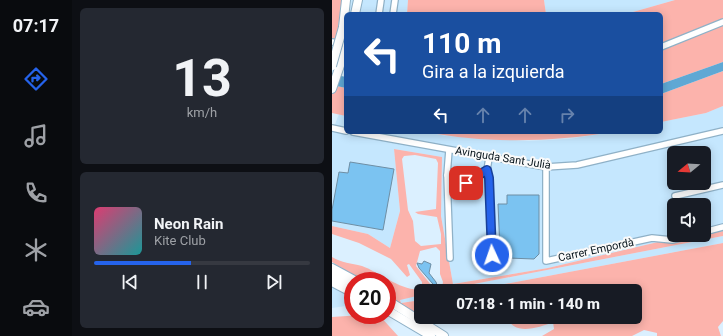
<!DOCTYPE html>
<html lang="es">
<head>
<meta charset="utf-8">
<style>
	:root { --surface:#171b24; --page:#242831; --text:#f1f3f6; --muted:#9ea1a6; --line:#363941; --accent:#2563eb }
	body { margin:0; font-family:Roboto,sans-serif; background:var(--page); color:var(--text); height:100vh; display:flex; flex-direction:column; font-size:15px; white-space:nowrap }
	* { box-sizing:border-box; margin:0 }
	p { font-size:13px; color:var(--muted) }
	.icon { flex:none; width:22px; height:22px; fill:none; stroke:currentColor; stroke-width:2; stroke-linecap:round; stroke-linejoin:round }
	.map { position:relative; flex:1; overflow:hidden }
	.side { display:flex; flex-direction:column; gap:8px; padding:8px; background:#0d0f14; width:260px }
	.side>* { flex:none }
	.top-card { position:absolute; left:12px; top:12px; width:319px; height:122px; border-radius:6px; box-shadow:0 2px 10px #0003; background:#1a4fa0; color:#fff; overflow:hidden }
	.needle { width:26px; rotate:252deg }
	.buttons { position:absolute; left:335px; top:146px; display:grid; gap:8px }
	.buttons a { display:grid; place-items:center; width:44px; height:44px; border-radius:6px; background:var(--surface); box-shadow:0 2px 10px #0003; font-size:20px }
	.speed { position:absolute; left:12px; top:272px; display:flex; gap:8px; font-size:20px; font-weight:700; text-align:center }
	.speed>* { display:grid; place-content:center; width:52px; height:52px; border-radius:50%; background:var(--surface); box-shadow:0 2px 10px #0003; line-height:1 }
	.speed .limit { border:6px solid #d22; background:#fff; color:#111 }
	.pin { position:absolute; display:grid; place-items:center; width:34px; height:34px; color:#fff; margin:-17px; border-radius:8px; box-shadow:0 2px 6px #0006 }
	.me { position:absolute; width:44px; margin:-22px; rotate:357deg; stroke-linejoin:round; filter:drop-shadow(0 0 3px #0008) }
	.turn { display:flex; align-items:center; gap:14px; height:84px; padding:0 12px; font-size:18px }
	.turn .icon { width:52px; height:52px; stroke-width:2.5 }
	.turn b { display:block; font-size:28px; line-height:34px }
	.lanes { display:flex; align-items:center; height:38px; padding:0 12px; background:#0003; justify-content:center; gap:20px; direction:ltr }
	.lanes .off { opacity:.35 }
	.side .card { flex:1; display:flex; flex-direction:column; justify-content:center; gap:6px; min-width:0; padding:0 14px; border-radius:6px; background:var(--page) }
	.side .dial { align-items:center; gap:0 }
	.dial b { font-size:52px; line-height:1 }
	.song { display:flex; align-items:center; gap:12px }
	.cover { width:48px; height:48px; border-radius:6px; background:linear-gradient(135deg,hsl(340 70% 55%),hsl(180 70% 35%)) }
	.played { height:4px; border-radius:2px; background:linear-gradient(90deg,var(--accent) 45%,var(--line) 45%) }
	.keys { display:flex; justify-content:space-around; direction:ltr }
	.trip { position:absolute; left:82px; top:284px; width:228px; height:40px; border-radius:6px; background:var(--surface); box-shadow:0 2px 10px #0003; font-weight:800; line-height:40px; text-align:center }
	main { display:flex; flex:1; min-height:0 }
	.tabs { display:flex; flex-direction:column; width:72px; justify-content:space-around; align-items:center; background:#090b0e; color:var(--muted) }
	.tabs .icon { width:28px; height:28px }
	.tabs .on { color:var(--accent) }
	.tabs b { font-size:18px; color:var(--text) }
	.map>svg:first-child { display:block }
	.built { fill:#c5e7fe; fill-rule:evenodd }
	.green { fill:#fcb3ac; fill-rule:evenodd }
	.water { fill:#5fa8d4 }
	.building { fill:#7bc3f1; stroke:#6e8ea4 }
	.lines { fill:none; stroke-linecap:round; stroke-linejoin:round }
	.minor-casing { stroke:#8fb1c7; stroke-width:8 }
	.highway-casing { stroke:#8fb1c7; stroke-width:10 }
	.minor { stroke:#fff; stroke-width:5.5 }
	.highway { stroke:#fff; stroke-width:8 }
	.highway-bridge-casing { stroke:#8fb1c7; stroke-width:10; stroke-linecap:butt }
	.highway-bridge { stroke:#fff; stroke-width:8 }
	.route-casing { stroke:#184099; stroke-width:10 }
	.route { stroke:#2563eb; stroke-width:7 }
	.labels { text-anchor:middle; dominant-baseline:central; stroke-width:4; stroke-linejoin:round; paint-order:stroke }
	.street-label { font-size:11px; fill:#06131b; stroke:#fafafa }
</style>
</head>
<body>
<main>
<nav class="tabs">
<b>07:17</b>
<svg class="icon on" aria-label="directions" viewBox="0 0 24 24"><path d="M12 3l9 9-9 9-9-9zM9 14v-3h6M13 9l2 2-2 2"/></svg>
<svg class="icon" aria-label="music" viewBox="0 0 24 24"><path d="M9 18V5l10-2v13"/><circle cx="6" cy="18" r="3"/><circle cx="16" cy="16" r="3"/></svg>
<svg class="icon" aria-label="phone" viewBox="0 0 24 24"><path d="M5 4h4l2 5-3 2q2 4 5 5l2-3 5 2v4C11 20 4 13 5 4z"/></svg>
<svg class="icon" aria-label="climate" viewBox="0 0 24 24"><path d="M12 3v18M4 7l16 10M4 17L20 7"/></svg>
<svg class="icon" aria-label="car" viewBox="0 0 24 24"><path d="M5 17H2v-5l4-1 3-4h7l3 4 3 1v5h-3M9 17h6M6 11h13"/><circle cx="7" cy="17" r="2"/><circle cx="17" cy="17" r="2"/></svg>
</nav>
<section class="side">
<div class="card dial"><b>13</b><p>km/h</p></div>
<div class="card">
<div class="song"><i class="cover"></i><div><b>Neon Rain</b><p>Kite Club</p></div></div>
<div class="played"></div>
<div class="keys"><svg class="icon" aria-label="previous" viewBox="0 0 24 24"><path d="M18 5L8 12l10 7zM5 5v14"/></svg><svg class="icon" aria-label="pause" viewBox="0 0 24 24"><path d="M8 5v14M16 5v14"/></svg><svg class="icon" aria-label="next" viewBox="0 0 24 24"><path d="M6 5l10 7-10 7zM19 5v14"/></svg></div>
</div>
</section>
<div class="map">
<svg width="391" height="336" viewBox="0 0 391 336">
	<rect width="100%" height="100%" fill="#dbf0ff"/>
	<g class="built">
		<path d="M19,0h57l-1,14h-58z"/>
		<path d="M212,0h131l-49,14h-80z"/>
		<path d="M391,106v125l-65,11 -110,26 -95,16 -12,-68 1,-59 -48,-8 6,62 -10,37 -22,-14 -36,-8v-94l7,-18 7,2v16h81l18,4 84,5 40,-2 44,-7h48v-10l45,-9zM342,153h30v30h-30zM342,205h30v30h-30z"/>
		<path d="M391,236v7l-255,48h-30z"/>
		<path d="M0,287l21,11v7l-21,3z"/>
		<path d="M89,295v5l-20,3 -1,-4z"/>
	</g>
	<g class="green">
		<path d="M0,0h10l-6,40h-4z"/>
		<path d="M76,0h136l2,14h-139z"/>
		<path d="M343,0h48v62l-62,22v-70h-35z"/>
		<path d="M391,71v35l-17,7 -45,9v-28z"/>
		<path d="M0,85l14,3v28l-14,-3z"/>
		<path d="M95,132h186c-61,10 -125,12 -186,0z"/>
		<path d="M62,149l48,8 -1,59 12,68 95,-16 110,-26 65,-11v5l-285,55h-17v4l-21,5 1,3 20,-3v16l-16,-7 -18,-13v-15h-24l-31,-19v-5c10,6 19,6 30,9 17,6 42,27 60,23v-7l-13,-18 -2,1 3,10 -3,2 -16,-18 -32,-16 -27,-9v-8l36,8 22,14 10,-37zM83,155l21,4 2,4 -2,46 -21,3 3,2 19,3 4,17v10l-20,2 -6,-5 -2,-20 -5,-11 -6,-51 2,-3zM104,247l4,4v23l3,8 -1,5 -4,2 -7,-4 -15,-19 4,-15z"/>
		<path d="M391,243v78l-5,6 3,9h-64v-3l-13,-3 -12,6h-90l12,-7 -1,-7c-14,6 -41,14 -45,-5h127v-26h-167z"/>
		<path d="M30,315h17l19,21h-66v-19z"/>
	</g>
	<g class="water">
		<path d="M391,62v9l-62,23v-10z"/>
		<path d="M0,74l14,3v11l-14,-3z"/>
	</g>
	<g class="building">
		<path d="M18,162l44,7 -11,61 -51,-9v-11l7,-38 9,1z"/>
		<path d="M175,195h32v59l-5,5 -26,-1 -8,-7 -2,-47h9z"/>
		<path d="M92,261l7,3 -2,9 7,9 3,9 -20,-23 -2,-5 5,1z"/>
	</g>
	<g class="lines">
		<defs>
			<g id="minor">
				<path d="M47,14l2,-14"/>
				<path d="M61,14l2,-14"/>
				<path d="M0,42l14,2"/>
				<path d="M329,47l62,-25"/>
				<path d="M0,128l14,3"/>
				<path d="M21,132l193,35 31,-2 146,-34"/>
				<path d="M117,150l-2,25 3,83"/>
				<path d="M214,167v94l106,-23 20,2 21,-5"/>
				<path d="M155,170l2,8 3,77"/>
				<path d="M115,175l19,8 21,-13 2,-12"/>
				<path d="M343,196l48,-11"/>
				<path d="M372,232l19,-5"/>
			</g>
			<g id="highway">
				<path d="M23,14l3,-14"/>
				<path d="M11,27l3,-27"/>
				<path d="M0,89l14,-41"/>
				<path d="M0,268l24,13"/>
				<path d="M0,276l21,11"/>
				<path d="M0,282l21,11"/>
				<path d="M55,300l57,36"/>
				<path d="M55,310l44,26"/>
			</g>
		</defs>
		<use href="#minor" class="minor-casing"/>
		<use href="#highway" class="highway-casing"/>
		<use href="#minor" class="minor"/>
		<use href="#highway" class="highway"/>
		<defs>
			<path id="highway-bridge" d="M0,66l11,-39"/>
		</defs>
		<use href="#highway-bridge" class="highway-bridge-casing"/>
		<use href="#highway-bridge" class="highway-bridge"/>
	</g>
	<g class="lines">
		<defs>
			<path id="route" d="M134,183l21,-13 2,8 3,77"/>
		</defs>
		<use href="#route" class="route-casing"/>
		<use href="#route" class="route"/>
	</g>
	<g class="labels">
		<g class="street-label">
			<text transform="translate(171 158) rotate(9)">Avinguda Sant Julià</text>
			<text transform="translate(264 250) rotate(-12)">Carrer Empordà</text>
		</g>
	</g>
</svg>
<div class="buttons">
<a><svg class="needle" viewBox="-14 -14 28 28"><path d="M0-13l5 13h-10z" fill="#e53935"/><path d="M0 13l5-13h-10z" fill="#9ea1a6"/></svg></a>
<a><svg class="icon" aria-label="sound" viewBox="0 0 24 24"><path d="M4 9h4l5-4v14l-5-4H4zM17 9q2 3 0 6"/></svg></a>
</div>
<div class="speed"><div class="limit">20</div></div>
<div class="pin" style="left:134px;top:183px;background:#d93025"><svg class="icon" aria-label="arrive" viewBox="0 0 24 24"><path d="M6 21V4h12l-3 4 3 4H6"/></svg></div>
<svg class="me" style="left:160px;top:255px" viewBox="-20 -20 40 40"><circle r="17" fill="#2563eb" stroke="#fff" stroke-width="3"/><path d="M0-11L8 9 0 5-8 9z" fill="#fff"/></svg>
<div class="trip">07:18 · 1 min · 140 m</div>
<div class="top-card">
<div class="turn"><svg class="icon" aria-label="left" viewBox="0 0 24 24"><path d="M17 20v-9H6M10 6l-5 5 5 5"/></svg><div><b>110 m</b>Gira a la izquierda</div></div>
<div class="lanes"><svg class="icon" aria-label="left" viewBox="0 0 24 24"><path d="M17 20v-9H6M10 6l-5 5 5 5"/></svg><svg class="icon off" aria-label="ahead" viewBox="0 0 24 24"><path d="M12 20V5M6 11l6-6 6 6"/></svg><svg class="icon off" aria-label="ahead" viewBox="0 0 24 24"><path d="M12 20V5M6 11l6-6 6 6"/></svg><svg class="icon off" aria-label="right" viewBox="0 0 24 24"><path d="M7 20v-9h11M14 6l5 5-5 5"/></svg></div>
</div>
</div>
</main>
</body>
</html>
